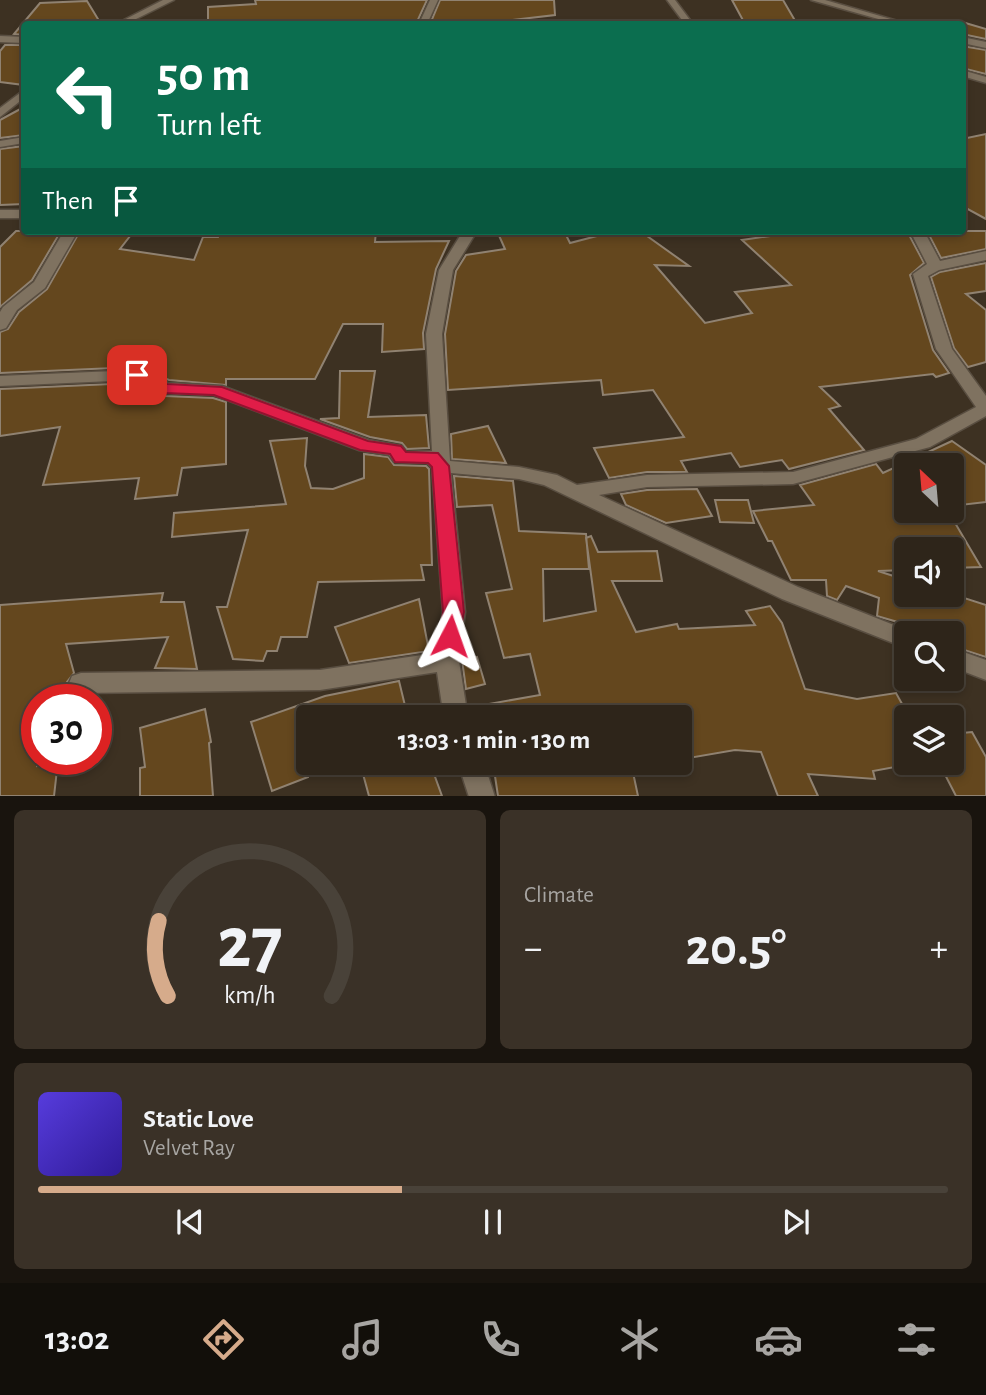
<!DOCTYPE html>
<html lang="en">
<head>
<meta charset="utf-8">
<style>
	:root { --surface:#2e251a; --page:#3a3127; --text:#f1f3f6; --muted:#a7a5a2; --line:#494239; --accent:#d6ab8b }
	body { margin:0; font-family:"Alegreya Sans",sans-serif; background:var(--page); color:var(--text); height:100vh; display:flex; flex-direction:column; font-size:26px; white-space:nowrap }
	* { box-sizing:border-box; margin:0 }
	p { font-size:23px; color:var(--muted) }
	.icon { flex:none; width:38px; height:38px; fill:none; stroke:currentColor; stroke-width:2; stroke-linecap:round; stroke-linejoin:round }
	.map { position:relative; height:796px; overflow:hidden }
	.panel { display:flex; flex-direction:column; gap:14px; padding:14px; background:#19140e; flex:1 }
	.panel>* { flex:none }
	.hud { position:absolute; left:21px; top:21px; width:945px; height:214px; border-radius:7px; box-shadow:0 4px 10px #0003,0 0 0 2px var(--line); background:#0b6e4f; color:#fff; overflow:hidden }
	.needle { width:46px; rotate:334deg }
	.buttons { position:absolute; left:894px; top:453px; display:grid; gap:14px }
	.buttons a { display:grid; place-items:center; width:70px; height:70px; border-radius:7px; background:var(--surface); box-shadow:0 4px 10px #0003,0 0 0 2px var(--line); font-size:35px }
	.speed { position:absolute; left:21px; top:684px; display:flex; gap:14px; font-size:35px; font-weight:700; text-align:center }
	.speed>* { display:grid; place-content:center; width:91px; height:91px; border-radius:50%; background:var(--surface); box-shadow:0 4px 10px #0003,0 0 0 2px var(--line); line-height:1 }
	.speed .limit { border:10px solid #d22; background:#fff; color:#111 }
	.pin { position:absolute; display:grid; place-items:center; width:60px; height:60px; color:#fff; margin:-30px; border-radius:14px; box-shadow:0 4px 10px #0006 }
	.me { position:absolute; width:77px; margin:-38px; rotate:4deg; stroke-linejoin:round; filter:drop-shadow(0 0 5px #0008) }
	.turn { display:flex; align-items:center; gap:24px; height:147px; padding:0 21px; font-size:32px }
	.turn .icon { width:91px; height:91px; stroke-width:2.5 }
	.turn b { display:block; font-size:49px; line-height:60px }
	.then { display:flex; align-items:center; height:66px; padding:0 21px; background:#0003; gap:14px; font-size:26px }
	.big { font-size:52px; font-weight:700; line-height:1.1 }
	.panel .card { flex:1; display:flex; flex-direction:column; justify-content:center; gap:10px; min-width:0; padding:0 24px; border-radius:10px; background:var(--page) }
	.panel .dial { align-items:center; gap:0 }
	.dial svg { height:182px; overflow:visible; fill:none; stroke:var(--line); stroke-width:7; stroke-linecap:round; text-anchor:middle }
	.dial text { fill:var(--text); stroke:none }
	.song { display:flex; align-items:center; gap:21px }
	.cover { width:84px; height:84px; border-radius:10px; background:linear-gradient(135deg,hsl(250 70% 55%),hsl(250 70% 35%)) }
	.played { height:7px; border-radius:4px; background:linear-gradient(90deg,var(--accent) 40%,var(--line) 40%) }
	.keys { display:flex; justify-content:space-around; direction:ltr }
	.heat { display:flex; justify-content:space-between; align-items:center; font-size:38px; direction:ltr }
	.panel .tiles { flex:1; display:grid; gap:14px; grid-template-columns:1fr 1fr }
	.card:last-child { grid-column:span 2 }
	.trip { position:absolute; left:296px; top:705px; width:396px; height:70px; border-radius:7px; background:var(--surface); box-shadow:0 4px 10px #0003,0 0 0 2px var(--line); font-weight:700; line-height:70px; text-align:center }
	.tab-bar { display:flex; height:112px; justify-content:space-around; align-items:center; background:#120f0a; color:var(--muted) }
	.tab-bar .icon { width:49px; height:49px }
	.tab-bar .current { color:var(--accent) }
	.tab-bar b { font-size:32px; color:var(--text) }
	.map>svg:first-child { display:block }
	.building { fill:#64471e; stroke:#908271; stroke-width:2 }
	.lines { fill:none; stroke-linecap:round; stroke-linejoin:round }
	.street-casing { stroke:#594e41; stroke-width:3 }
	.street { fill:#7f7260; fill-rule:evenodd }
	.route { fill:#e11d48; stroke:#92132f; stroke-width:2 }
</style>
</head>
<body>
<div class="map">
<svg width="986" height="797" viewBox="0 0 986 797">
	<rect width="100%" height="100%" fill="#3d3122"/>
	<g class="building">
		<path d="M255,0h172l-11,24h-17v-3l-50,3h-141v-17l48,-3z"/>
		<path d="M440,0h114l1,15 -77,9h-48z"/>
		<path d="M732,0h51l14,24h-52z"/>
		<path d="M87,1l14,23h-77v11l-10,-1 26,-31z"/>
		<path d="M962,22l24,7v10l-24,-5z"/>
		<path d="M5,45h19v40l-24,-3v-31z"/>
		<path d="M962,46l24,4v24l-24,-6z"/>
		<path d="M24,107v28l-24,3v-18z"/>
		<path d="M986,134v85l-24,-13v-67z"/>
		<path d="M24,146v58l-24,1v-56z"/>
		<path d="M16,231h45l-29,49 -32,27v-60z"/>
		<path d="M80,231h54l-14,18 74,11 9,-23h15l2,-6h156l-1,11 74,-1 -13,28 -13,64 1,16 -42,3 1,-28h-40l-28,55h-89v6l-57,-5 -32,-13 -137,6v-41l8,-3 11,-17 28,-23z"/>
		<path d="M497,231h67l6,12 46,-12h24l49,35 -34,-1 50,58 47,-10 -17,-21 56,-7 -49,-45 63,-9h102l17,32 -14,12 23,75 16,23 -13,4 -3,-3 -113,13 20,19 -11,3 35,41 -75,19 -7,-9 -42,7 -9,-14 -50,8 6,11h-40l-38,6 -15,-30 90,-11 -31,-47 -50,5 -2,-15 -153,10 -3,-56 11,-63 10,-16 39,-6z"/>
		<path d="M927,231h59v18l-45,9z"/>
		<path d="M986,263v28l-20,3 20,16v52l-18,5 -14,-19 -23,-71 9,-5z"/>
		<path d="M340,371h35l-7,46 58,-2 3,33 -22,1 -5,-6 -32,-6 -50,-18 19,-1z"/>
		<path d="M134,383l31,13 48,2 13,4v62l-44,4 -5,27 -42,4 4,-21 -96,7 17,-58 -60,9v-47z"/>
		<path d="M488,426l18,37 -54,-4 -1,-25z"/>
		<path d="M307,438l-2,28 6,22 22,1 31,-11v-24l24,3 6,8 32,1 3,3 3,96h-11l3,15 -106,2 -11,55h-26l-4,14h-10l-4,10 -30,-2 -16,-52h10l21,-77 -76,7 2,-24 112,-9 -16,-63z"/>
		<path d="M952,441l34,24v37l-34,4v-40h-46v52l27,-7h15l33,56 -29,1v-18h-46v20l-28,1 28,9v15h18l28,7v-8l34,11v52l-34,-11v-12h-13l-62,-18 2,-18 -33,-12 -9,14 -10,-4 -1,-16h-35l-19,-39h-4l-15,-30 61,-6 -14,-20 76,-21 7,9z"/>
		<path d="M454,476l59,5 6,50 67,3 3,35h-46l1,52 52,-10 -10,-73 5,-2 7,16 59,-1 5,30h-50l24,51 41,-8 2,5 76,-4 -9,-14 24,-5 12,17 23,66 52,10 39,-6 10,18v54l-33,6 2,8 -67,-5 10,22h-40l-17,-44 -26,-2 -46,8 -10,-25v-15h-195l-1,-13 57,-10 -10,-41 -26,4 -18,-65 26,-4 -20,-84 -35,2z"/>
		<path d="M697,489l15,27 -46,7 -40,-18 -5,-11 26,-4z"/>
		<path d="M715,500h33l6,23 -34,-1z"/>
		<path d="M163,593l-2,9h23l13,67 -42,-1 13,-31 -102,7 8,29 -7,9 6,18h-36v66l21,-5 -4,35h-54v-191z"/>
		<path d="M419,599l10,52 -80,12 -14,-36z"/>
		<path d="M477,657l8,27 -19,5 -4,-29z"/>
		<path d="M399,681l9,37h-100v59l-36,14 -21,-69 74,-26z"/>
		<path d="M205,709l6,33 -2,1 4,53h-73v-28l5,-1 -5,-39z"/>
		<path d="M972,732l14,25v39h-30l-17,-33h13v-29z"/>
		<path d="M360,763h70l12,33h-73z"/>
		<path d="M493,763h138l7,33h-140z"/>
	</g>
	<g class="lines">
		<defs>
			<g id="street">
				<path d="M163,0h11l-48,24h-10z"/>
				<path d="M430,0h8l-11,24h-8z"/>
				<path d="M667,0h8l18,24h-8z"/>
				<path d="M811,0h14l83,24h-12z"/>
				<path d="M0,36l24,1v6l-24,-1z"/>
				<path d="M962,37l24,5v6l-24,-5z"/>
				<path d="M962,70l24,7v6l-24,-7z"/>
				<path d="M24,90v8l-24,19v-9z"/>
				<path d="M24,137v6l-24,4v-6z"/>
				<rect x="0" y="210" width="24" height="8"/>
				<path d="M64,231h14l-33,57 -28,22 -11,18 -6,2v-18l3,-5 31,-25z"/>
				<path d="M463,231h14l-24,39 -11,64 8,127 69,6 38,8 20,10 70,-10 146,-3 123,-33 60,-32 -40,-58 -23,-75 14,-10 -17,-33h14l16,30 46,-10v9l-47,10 -11,6 24,73 34,47v20l-56,31 -137,37 -146,3 -48,8 199,92 116,46 -8,1v14l-124,-49 -238,-114 -25,-6 -68,-6 14,139 -6,49 9,57h-24l-7,-46 -117,18 -239,3 -9,-3 -3,-7 3,-7 9,-3 239,-3 116,-17 7,-41 -11,-144 -5,-5 -33,-1 -5,-7 -30,-5 -145,-55 -49,-2 -31,-13 -134,6v-10l137,-6 31,13 54,3 147,54 33,6 4,6 26,-1 -6,-117 13,-64z"/>
				<path d="M952,648l34,12v20l-34,-13z"/>
				<path d="M458,763h26l11,34h-26z"/>
			</g>
		</defs>
		<use href="#street" class="street-casing"/>
		<use href="#street" class="street"/>
	</g>
	<path class="route" d="M137,371l30,13 55,3 146,54 33,5 5,6 32,1 11,13 15,146 -6,30 -8,3 -7,-3 -3,-6 3,-24 -11,-145 -4,-4 -33,-1 -5,-8 -30,-4 -146,-55 -49,-2 -33,-14 -3,-4z"/>
</svg>
<div class="buttons">
<a><svg class="needle" viewBox="-14 -14 28 28"><path d="M0-13l5 13h-10z" fill="#e53935"/><path d="M0 13l5-13h-10z" fill="#a7a5a2"/></svg></a>
<a><svg class="icon" aria-label="sound" viewBox="0 0 24 24"><path d="M4 9h4l5-4v14l-5-4H4zM17 9q2 3 0 6"/></svg></a>
<a><svg class="icon" aria-label="search" viewBox="0 0 24 24"><circle cx="10" cy="10" r="6"/><path d="M15 15l6 6"/></svg></a>
<a><svg class="icon" aria-label="layers" viewBox="0 0 24 24"><path d="M12 4l9 5-9 5-9-5zM3 14l9 5 9-5"/></svg></a>
</div>
<div class="speed"><div class="limit">30</div></div>
<div class="pin" style="left:137px;top:375px;background:#d93025"><svg class="icon" aria-label="arrive" viewBox="0 0 24 24"><path d="M6 21V4h12l-3 4 3 4H6"/></svg></div>
<svg class="me" style="left:450px;top:636px" viewBox="-20 -20 40 40"><path d="M0-17L14 15 0 8-14 15z" fill="#e11d48" stroke="#fff" stroke-width="4"/></svg>
<div class="trip">13:03 · 1 min · 130 m</div>
<div class="hud">
<div class="turn"><svg class="icon" aria-label="left" viewBox="0 0 24 24"><path d="M17 20v-9H6M10 6l-5 5 5 5"/></svg><div><b>50 m</b>Turn left</div></div>
<div class="then">Then<svg class="icon" aria-label="arrive" viewBox="0 0 24 24"><path d="M6 21V4h12l-3 4 3 4H6"/></svg></div>
</div>
</div>
<section class="panel">
<div class="tiles">
<div class="card dial"><svg viewBox="0 0 100 80">
<path d="M14 69A42 42 0 1 1 86 69"/>
<path d="M14 69A42 42 0 0 1 10 36" stroke="#d6ab8b"/>
<text x="50" y="56" font-size="32" font-weight="700">27</text>
<text x="50" y="72" font-size="11">km/h</text>
</svg></div>
<div class="card"><p>Climate</p>
<div class="heat"><a>−</a><b class="big">20.5°</b><a>+</a></div>
</div>
<div class="card">
<div class="song"><i class="cover"></i><div><b>Static Love</b><p>Velvet Ray</p></div></div>
<div class="played"></div>
<div class="keys"><svg class="icon" aria-label="previous" viewBox="0 0 24 24"><path d="M18 5L8 12l10 7zM5 5v14"/></svg><svg class="icon" aria-label="pause" viewBox="0 0 24 24"><path d="M8 5v14M16 5v14"/></svg><svg class="icon" aria-label="next" viewBox="0 0 24 24"><path d="M6 5l10 7-10 7zM19 5v14"/></svg></div>
</div>
</div>
</section>
<nav class="tab-bar">
<b>13:02</b>
<svg class="icon current" aria-label="directions" viewBox="0 0 24 24"><path d="M12 3l9 9-9 9-9-9zM9 14v-3h6M13 9l2 2-2 2"/></svg>
<svg class="icon" aria-label="music" viewBox="0 0 24 24"><path d="M9 18V5l10-2v13"/><circle cx="6" cy="18" r="3"/><circle cx="16" cy="16" r="3"/></svg>
<svg class="icon" aria-label="phone" viewBox="0 0 24 24"><path d="M5 4h4l2 5-3 2q2 4 5 5l2-3 5 2v4C11 20 4 13 5 4z"/></svg>
<svg class="icon" aria-label="climate" viewBox="0 0 24 24"><path d="M12 3v18M4 7l16 10M4 17L20 7"/></svg>
<svg class="icon" aria-label="car" viewBox="0 0 24 24"><path d="M5 17H2v-5l4-1 3-4h7l3 4 3 1v5h-3M9 17h6M6 11h13"/><circle cx="7" cy="17" r="2"/><circle cx="17" cy="17" r="2"/></svg>
<svg class="icon" aria-label="filters" viewBox="0 0 24 24"><path d="M4 7h16M4 17h16"/><circle cx="9" cy="7" r="2"/><circle cx="15" cy="17" r="2"/></svg>
</nav>
</body>
</html>
